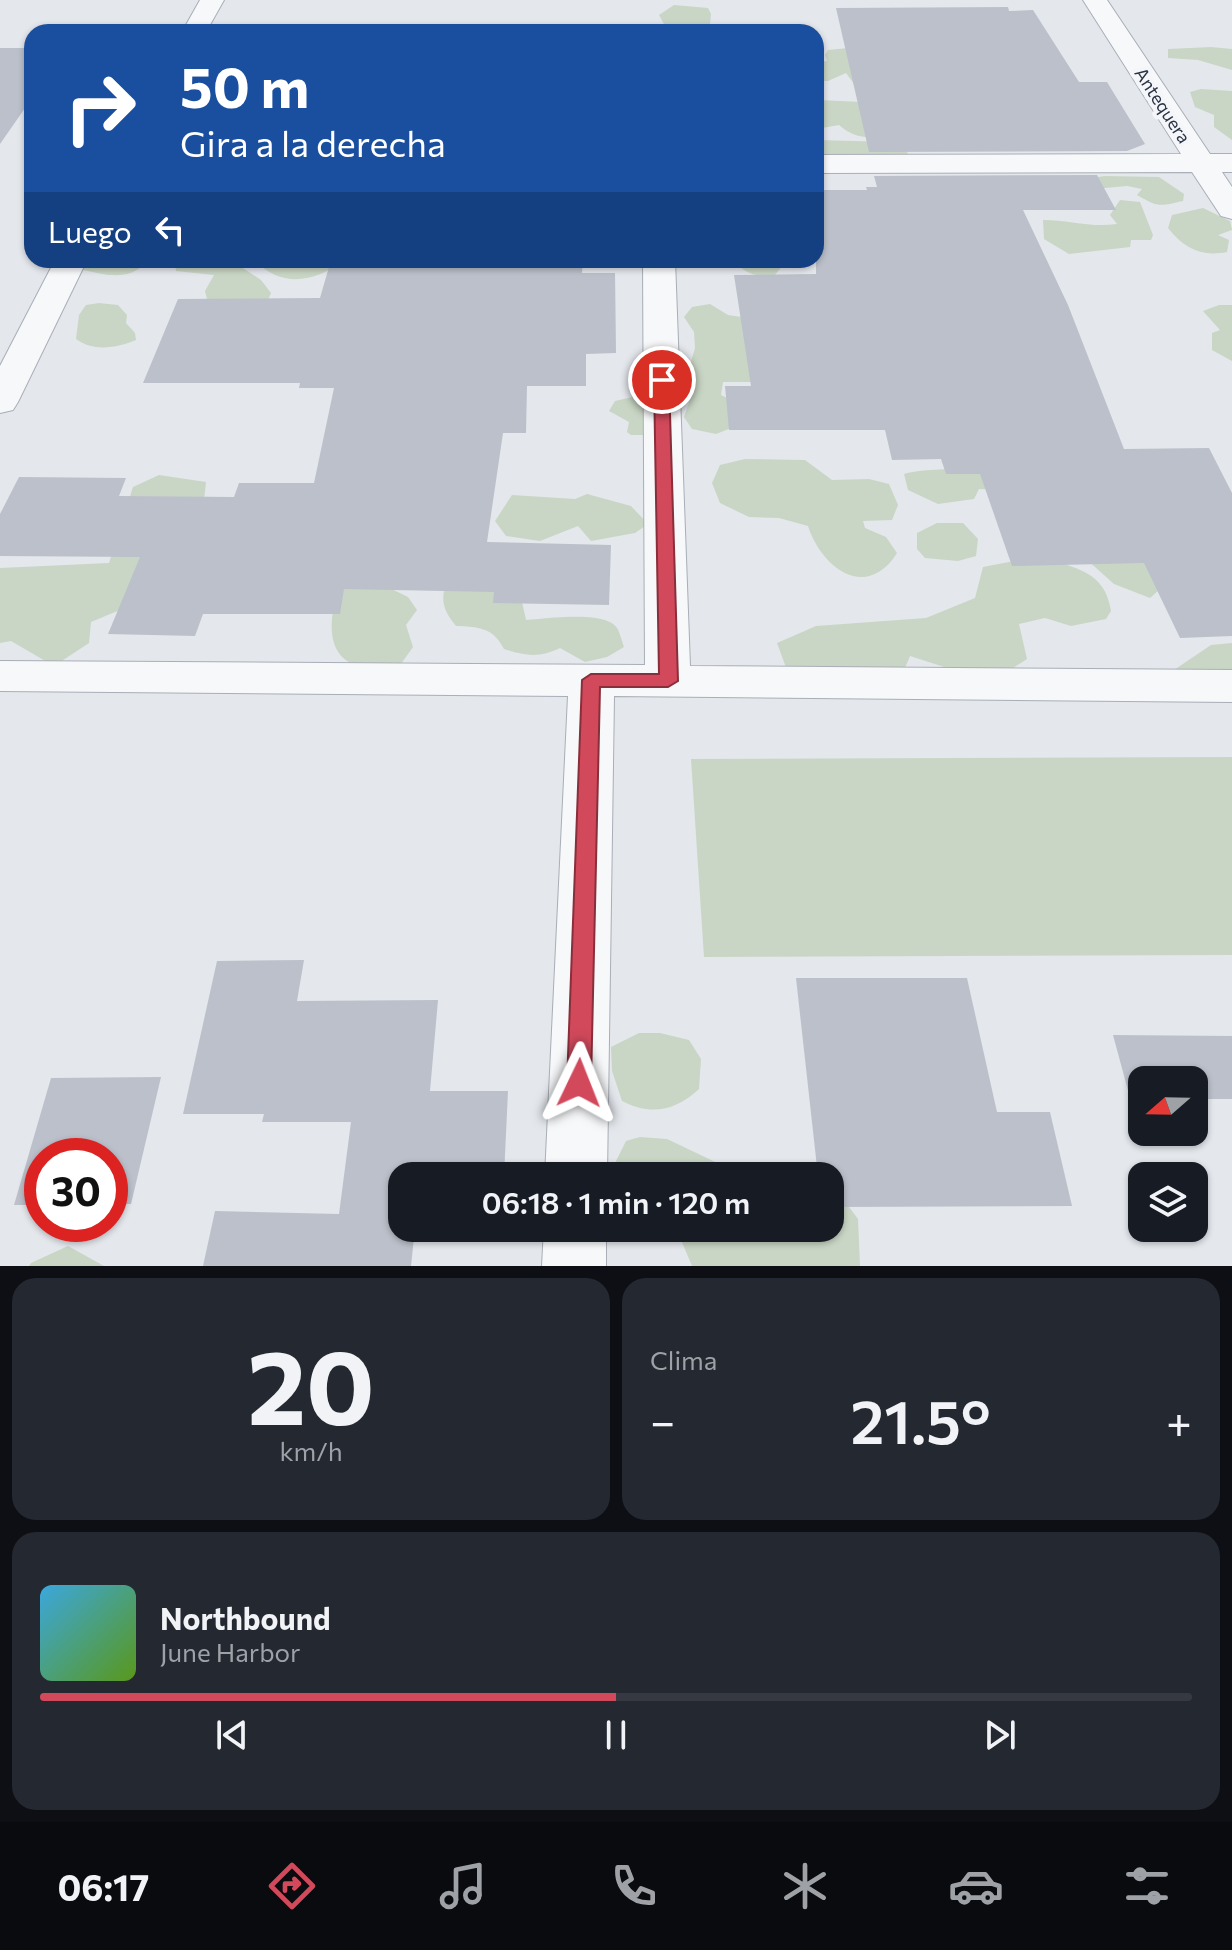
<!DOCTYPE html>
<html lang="es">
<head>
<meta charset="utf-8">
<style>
	:root { --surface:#171b24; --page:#242831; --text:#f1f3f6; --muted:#9ea1a6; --line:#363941; --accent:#d1495b }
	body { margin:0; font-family:Commissioner,sans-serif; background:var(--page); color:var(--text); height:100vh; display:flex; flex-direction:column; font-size:30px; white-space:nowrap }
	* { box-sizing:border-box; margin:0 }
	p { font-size:26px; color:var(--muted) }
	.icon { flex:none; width:44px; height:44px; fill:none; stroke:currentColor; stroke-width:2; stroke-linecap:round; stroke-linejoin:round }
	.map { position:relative; height:1266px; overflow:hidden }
	.side { display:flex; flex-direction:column; gap:12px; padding:12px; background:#0d0f14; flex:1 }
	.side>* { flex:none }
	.guide { position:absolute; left:24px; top:24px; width:800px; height:244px; border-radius:24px; box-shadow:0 2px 6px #0004; background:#1a4fa0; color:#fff; overflow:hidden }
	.needle { width:52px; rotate:250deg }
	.buttons { position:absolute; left:1128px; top:1066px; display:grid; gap:16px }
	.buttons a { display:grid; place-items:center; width:80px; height:80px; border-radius:16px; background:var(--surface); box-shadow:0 2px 6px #0004; font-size:40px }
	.speed { position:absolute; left:24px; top:1138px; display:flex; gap:16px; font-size:40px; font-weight:700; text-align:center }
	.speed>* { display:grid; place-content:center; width:104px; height:104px; border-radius:50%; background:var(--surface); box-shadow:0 2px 6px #0004; line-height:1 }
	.speed .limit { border:12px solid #d22; background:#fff; color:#111 }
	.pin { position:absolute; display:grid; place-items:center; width:68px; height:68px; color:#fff; margin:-34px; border:4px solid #fff; border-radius:50%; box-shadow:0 2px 8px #0007 }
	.me { position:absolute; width:88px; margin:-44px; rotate:2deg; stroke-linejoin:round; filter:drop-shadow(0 0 6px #0008) }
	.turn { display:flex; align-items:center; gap:28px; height:168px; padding:0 24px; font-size:36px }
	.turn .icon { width:104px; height:104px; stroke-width:2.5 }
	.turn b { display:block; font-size:56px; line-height:68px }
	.then { display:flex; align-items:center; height:76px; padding:0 24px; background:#0003; gap:16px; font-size:30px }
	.big { font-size:60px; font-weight:600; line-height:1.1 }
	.side .widget { flex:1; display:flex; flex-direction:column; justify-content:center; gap:12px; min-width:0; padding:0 28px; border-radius:24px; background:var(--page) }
	.side .dial { align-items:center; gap:0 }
	.dial b { font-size:104px; line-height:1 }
	.song { display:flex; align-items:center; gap:24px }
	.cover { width:96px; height:96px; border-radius:12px; background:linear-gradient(135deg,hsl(200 70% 55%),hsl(90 70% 35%)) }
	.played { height:8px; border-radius:4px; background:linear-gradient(90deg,var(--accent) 50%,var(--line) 50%) }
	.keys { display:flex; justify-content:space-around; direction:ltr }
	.heat { display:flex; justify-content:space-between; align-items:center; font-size:44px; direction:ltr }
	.side .tiles { flex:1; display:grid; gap:12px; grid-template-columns:1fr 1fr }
	.widget:last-child { grid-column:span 2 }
	.trip { position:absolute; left:388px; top:1162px; width:456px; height:80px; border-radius:24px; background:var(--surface); box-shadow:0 2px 6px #0004; font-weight:600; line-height:80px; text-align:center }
	.dock { display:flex; height:128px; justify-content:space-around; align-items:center; background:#090b0e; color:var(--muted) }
	.dock .icon { width:56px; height:56px }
	.dock .on { color:var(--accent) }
	.dock b { font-size:36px; color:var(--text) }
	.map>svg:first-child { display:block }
	.green { fill:#c9d6c5 }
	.building { fill:#bbc0ca }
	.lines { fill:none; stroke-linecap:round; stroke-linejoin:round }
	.minor-casing { stroke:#a9aeb7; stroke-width:2 }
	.minor { fill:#f7f8fa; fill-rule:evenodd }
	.route { fill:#d1495b; stroke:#882f3b; stroke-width:2 }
	.labels { text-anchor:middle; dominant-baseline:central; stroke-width:8; stroke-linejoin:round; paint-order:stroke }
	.far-street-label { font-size:18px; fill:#2b3445; stroke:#f4f6f9 }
</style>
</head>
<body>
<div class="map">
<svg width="1232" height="1266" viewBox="0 0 1232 1266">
	<rect width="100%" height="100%" fill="#e4e7ec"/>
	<g class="green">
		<path d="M674,5l34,3 3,6 -1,10 25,8h-37l-34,-8 -5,-9z"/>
		<path d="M1211,47l21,2v21l-34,-10 -30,-2v-9z"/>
		<path d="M848,48l32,9c13,-10 32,-5 47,-4l6,7 -11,10 -12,2 -1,4c27,14 57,1 86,9l4,16 -31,7 4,10 -15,3 -1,8 -17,-1 -7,-5 -1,-9 -36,-1 10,10 -1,7c-24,8 -45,13 -65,-5l-17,3 -6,-2 1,-26 91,4 -5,-18 -48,-1 -9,-12 -18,8h-12v-19l11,-1 -2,-6 3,-5z"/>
		<path d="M1201,89l31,2v49l-18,-13v-12l-19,-8 -5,-15z"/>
		<path d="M816,140l75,2 17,11 -1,3 -91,1z"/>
		<path d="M1105,176l54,1 25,17 -1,7c-23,5 -24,7 -46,-6l5,-6 -15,-3 -33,3 -9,-10z"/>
		<path d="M1120,200l20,2 13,33 -2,5h-20l-1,7 -61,7 -25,-15 -1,-19c25,0 49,8 74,4l-7,-9z"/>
		<path d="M1203,208l27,13 2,9 -14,5 11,5 -2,12c-26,5 -42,-3 -59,-24l4,-13z"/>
		<path d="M82,260h61l4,2c-19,20 -42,13 -67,7z"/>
		<path d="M178,260h74l-15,4 24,16 10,13 -6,14h-56l-4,-16 9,-16 -38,-4 -1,-9z"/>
		<path d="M254,260h91c-31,22 -62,29 -91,0z"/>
		<path d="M704,260h76l4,4 -10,12c-17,1 -27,-2 -39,-13l-11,1z"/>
		<path d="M99,303l19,2 9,10 -1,8 9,10 1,7c-19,8 -43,12 -60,-1l3,-24 7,-10z"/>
		<path d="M710,304l18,11 59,9 11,58h-75l-2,13 23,11 -5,19 -23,9 -24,-5 -8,-12 8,-23 -3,-25 6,-21 -1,-16 -10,-15 8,-10z"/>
		<path d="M1219,305h13v56l-20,-11v-17l8,-3 -17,-19z"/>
		<path d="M637,396l11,2 8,37h-25l-4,-3 2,-10 -20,-11 6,-10z"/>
		<path d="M745,459l60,1 27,20 37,-1 20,5 9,21 -6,15 -29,1 2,7 21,9 11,16c-30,48 -75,16 -89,-27l-29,-8 -30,-1 -29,-14 -8,-20 8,-18z"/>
		<path d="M974,462l38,28 -33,-1 -5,10 -36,5 -30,-14 -4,-16c24,-7 47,-1 70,-12z"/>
		<path d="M159,475l47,7 -2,18 -77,107 -36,15 -2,21 -35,23 -43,-25 -11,2v-75l109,-5 24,-76z"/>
		<path d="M587,494l44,12 17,18 -13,9 -44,8 -13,-15 -38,15 -34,-5 -11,-15 17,-26 63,4z"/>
		<path d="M1110,515l59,66 -19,17 -36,-14 -29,-26z"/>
		<path d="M937,523h26l15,16 -2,17 -18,5 -33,-3 -8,-9v-16z"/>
		<path d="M1040,556c35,13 65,14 71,55l-5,8 -35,7 -26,-8 -26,6 8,35 -25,16 -36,-1 -56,-18 -8,19 -114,-2 -11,-30 39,-17 110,-8 49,-20 8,-31z"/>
		<path d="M344,566l64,31 9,13 -11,15 7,22 -15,21c-81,9 -72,-44 -54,-102z"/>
		<path d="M471,571l50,26 5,23c20,-1 79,-10 91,8 3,5 5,13 7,19l-17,10 -22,5 -25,-14c-20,10 -35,8 -56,1 -11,-22 -26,-22 -48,-23 -12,-15 -16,-24 -10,-43z"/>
		<path d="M1232,643v58l-58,-31 37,-25z"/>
		<path d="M1232,757v198l-528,2 -13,-198z"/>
		<path d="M639,1033h21l29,7 12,19 -2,30c-24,22 -48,27 -77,12l-10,-30 -1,-24z"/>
		<path d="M640,1137l27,2 63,30 29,7h-141l-2,-15 10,-20z"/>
		<path d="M830,1181l28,38 2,47h-168l-16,-38h154z"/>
		<path d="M68,1246l36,20h-75l2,-3z"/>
	</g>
	<g class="building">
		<path d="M1008,7l1,4 24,-1 46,72h28l38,62 -18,7 -258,1 -33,-144z"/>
		<path d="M0,48h32v50l-32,46z"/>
		<path d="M1097,175l19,35h-93l45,95 56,144 85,-1 23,45v143l-52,2 -36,-75 -132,3 -32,-92h-34l-5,-15 -49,1 -7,-30h-156l-4,-44h26l-17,-111 82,-1v-84h51l-1,-3h11l-3,-11z"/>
		<path d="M331,260h252l-1,13h33l1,80 -30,1v32h-59l-1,47h-23l-16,109 124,3 -2,60 -116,-2 1,-11 -150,-3 -4,25h-137l-8,22 -87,-2 32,-77 -140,-1v-42l19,-37 107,1 -7,18 115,1 5,-14h75l20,-95h-35l1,-5h-157l35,-84 142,-1z"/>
		<path d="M304,960l-7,41 141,-1 -8,91h78l-4,85h-102v52h13l-4,38h-208l12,-55 124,3 12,-92h-89l2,-8h-81l34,-153z"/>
		<path d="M796,978h171l30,134h53l22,94 -242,1v-31h-12z"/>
		<path d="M1113,1035l119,1v63h-38v-19h-52v18h-12z"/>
		<path d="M161,1077l-30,127h-21v-48h-68v49h-28l37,-127z"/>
	</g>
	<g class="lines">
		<defs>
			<g id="minor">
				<path d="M200,0h24l-18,32h-24z"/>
				<path d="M1083,0h24l103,154h22v18h-10l10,15v32l-11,-3 -29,-44 -376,1v-18l365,-1z"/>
				<path d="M55,260h32l-69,142 -5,8 -13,3v-47z"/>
				<path d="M643,260h32l15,406 542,4v32l-618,-6 -7,480h-62l23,-480 -568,-5v-30l645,4z"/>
				<path d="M544,1228h62v38h-64z"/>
			</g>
		</defs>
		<use href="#minor" class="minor-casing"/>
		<use href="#minor" class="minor"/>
	</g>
	<path class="route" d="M662,376l7,4 9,301 -10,6h-68l-9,396 -3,7 -9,3 -9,-3 -3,-7 15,-403 9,-6h68l-5,-294z"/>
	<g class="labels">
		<g class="far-street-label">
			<text transform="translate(1163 105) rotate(57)">Antequera</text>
		</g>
	</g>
</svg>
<div class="buttons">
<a><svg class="needle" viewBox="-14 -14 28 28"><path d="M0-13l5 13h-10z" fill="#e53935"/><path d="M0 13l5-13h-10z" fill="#9ea1a6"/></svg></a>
<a><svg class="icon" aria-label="layers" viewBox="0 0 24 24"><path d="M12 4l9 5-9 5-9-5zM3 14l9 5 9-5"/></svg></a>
</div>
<div class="speed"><div class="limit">30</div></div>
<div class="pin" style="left:662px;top:380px;background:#d93025"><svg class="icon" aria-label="arrive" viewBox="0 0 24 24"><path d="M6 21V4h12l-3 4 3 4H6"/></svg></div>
<svg class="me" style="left:579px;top:1083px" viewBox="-20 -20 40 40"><path d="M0-17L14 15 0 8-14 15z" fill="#d1495b" stroke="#fff" stroke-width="4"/></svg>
<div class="trip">06:18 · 1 min · 120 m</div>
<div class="guide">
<div class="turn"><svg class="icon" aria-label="right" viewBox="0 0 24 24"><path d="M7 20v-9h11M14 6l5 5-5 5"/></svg><div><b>50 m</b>Gira a la derecha</div></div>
<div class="then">Luego<svg class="icon" aria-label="left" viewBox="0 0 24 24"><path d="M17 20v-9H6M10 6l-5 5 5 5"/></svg></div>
</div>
</div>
<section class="side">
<div class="tiles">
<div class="widget dial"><b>20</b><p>km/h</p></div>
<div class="widget"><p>Clima</p>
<div class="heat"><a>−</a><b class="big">21.5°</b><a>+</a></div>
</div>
<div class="widget">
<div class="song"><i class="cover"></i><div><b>Northbound</b><p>June Harbor</p></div></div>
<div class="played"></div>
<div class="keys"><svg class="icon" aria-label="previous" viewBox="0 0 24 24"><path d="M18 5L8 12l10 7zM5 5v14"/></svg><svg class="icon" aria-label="pause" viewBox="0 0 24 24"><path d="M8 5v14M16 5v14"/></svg><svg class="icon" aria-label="next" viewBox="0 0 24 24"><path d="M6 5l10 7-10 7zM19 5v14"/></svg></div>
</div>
</div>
</section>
<nav class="dock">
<b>06:17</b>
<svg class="icon on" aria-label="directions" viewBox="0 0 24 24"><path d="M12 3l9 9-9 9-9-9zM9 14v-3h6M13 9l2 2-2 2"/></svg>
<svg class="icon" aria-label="music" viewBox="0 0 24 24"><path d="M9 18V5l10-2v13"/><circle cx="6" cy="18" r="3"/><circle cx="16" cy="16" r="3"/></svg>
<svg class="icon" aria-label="phone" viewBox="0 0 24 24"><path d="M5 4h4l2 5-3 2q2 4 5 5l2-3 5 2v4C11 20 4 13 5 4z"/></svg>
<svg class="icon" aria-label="climate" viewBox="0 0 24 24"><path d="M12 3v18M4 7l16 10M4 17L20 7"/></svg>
<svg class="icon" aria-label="car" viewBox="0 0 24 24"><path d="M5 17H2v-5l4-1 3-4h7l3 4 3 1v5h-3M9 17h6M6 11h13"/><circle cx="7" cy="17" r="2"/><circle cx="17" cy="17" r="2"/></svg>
<svg class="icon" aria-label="filters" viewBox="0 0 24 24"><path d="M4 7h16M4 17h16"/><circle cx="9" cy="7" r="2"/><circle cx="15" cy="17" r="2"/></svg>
</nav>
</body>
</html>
